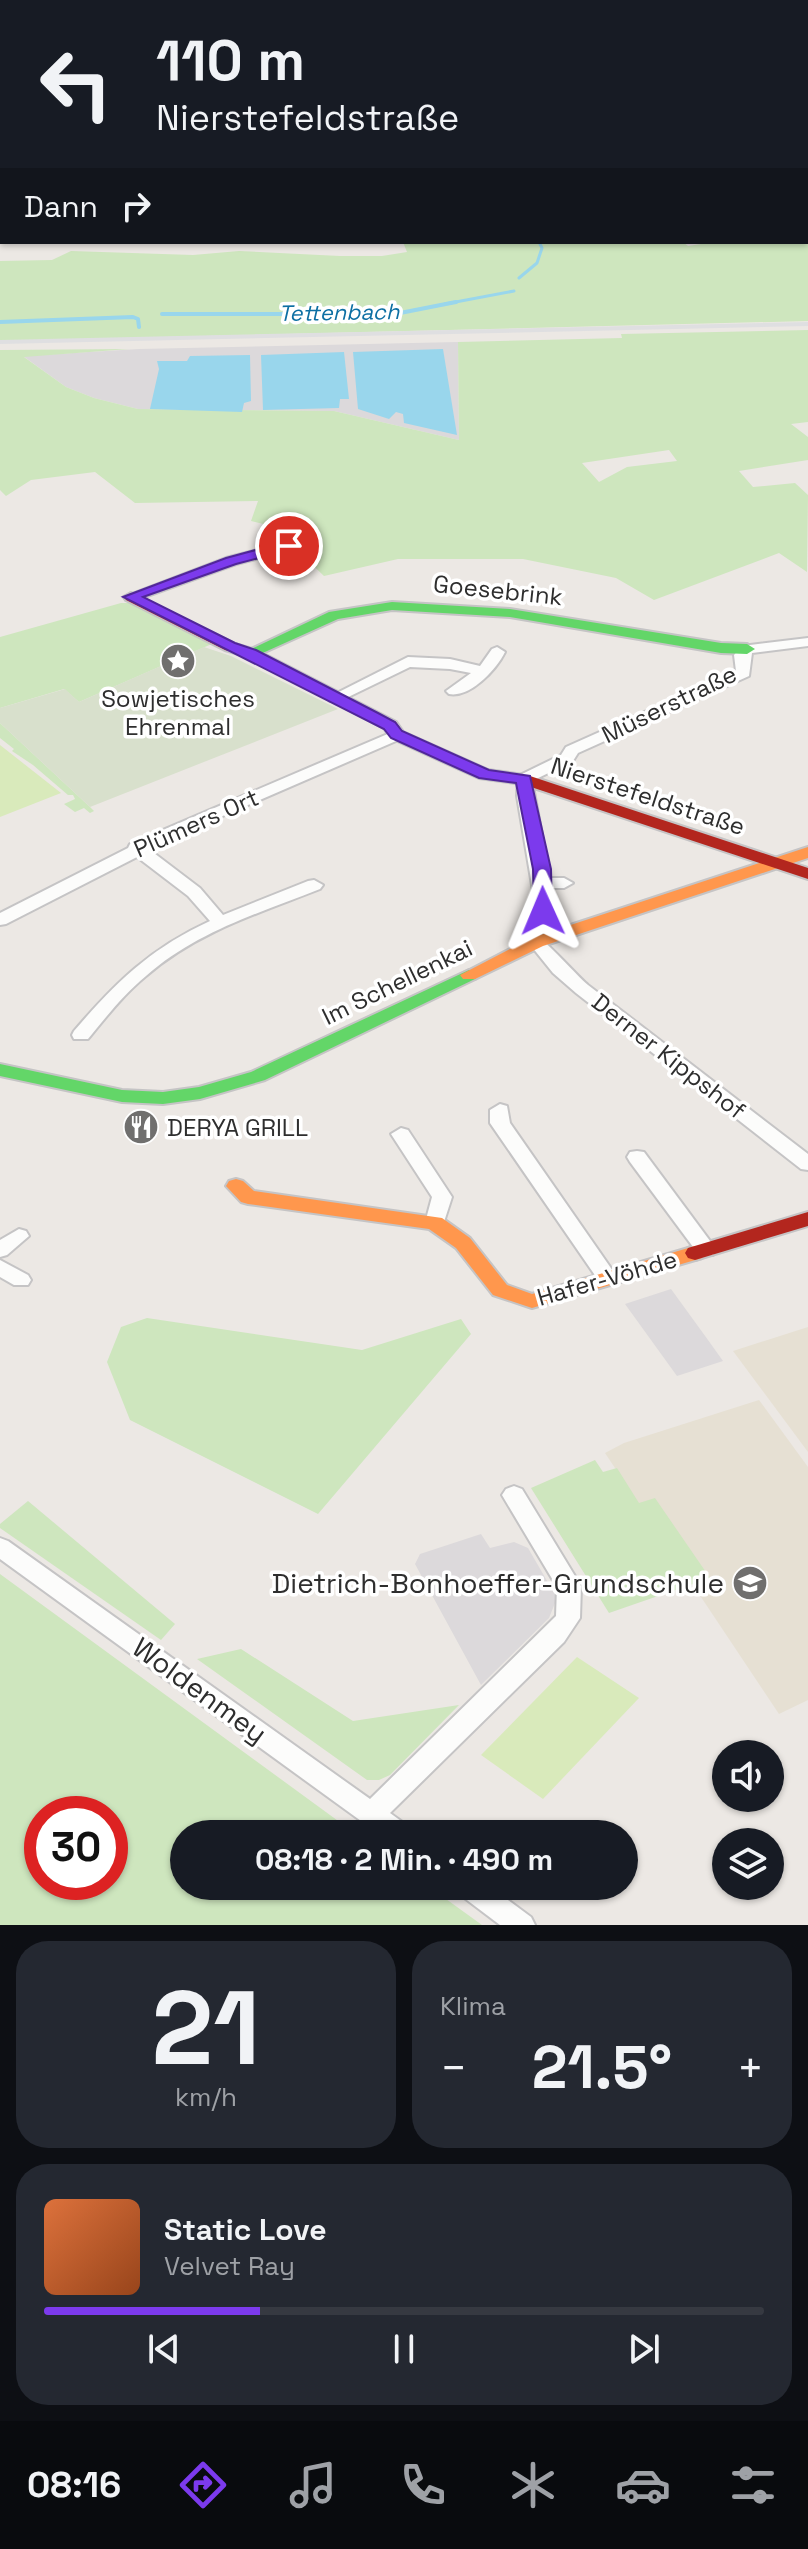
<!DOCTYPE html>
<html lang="de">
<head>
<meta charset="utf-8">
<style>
	:root { --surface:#171b24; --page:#242831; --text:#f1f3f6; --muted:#9ea1a6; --line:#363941; --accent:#7c3aed }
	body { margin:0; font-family:"Space Grotesk",sans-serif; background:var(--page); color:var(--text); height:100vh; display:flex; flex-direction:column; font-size:30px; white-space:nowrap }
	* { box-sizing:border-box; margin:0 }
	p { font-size:26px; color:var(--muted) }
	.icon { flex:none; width:44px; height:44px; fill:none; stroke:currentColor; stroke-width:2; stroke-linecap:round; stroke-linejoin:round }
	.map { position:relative; height:1925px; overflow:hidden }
	.sheet { display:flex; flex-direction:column; gap:16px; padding:16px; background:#0d0f14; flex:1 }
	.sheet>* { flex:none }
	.banner { position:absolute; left:0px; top:0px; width:808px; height:244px; box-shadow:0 2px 6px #0004; background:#171b24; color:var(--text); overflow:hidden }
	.fabs { position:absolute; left:712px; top:1740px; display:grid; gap:16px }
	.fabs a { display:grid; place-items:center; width:72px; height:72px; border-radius:50%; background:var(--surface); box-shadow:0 2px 6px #0004; font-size:40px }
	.speed { position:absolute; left:24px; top:1796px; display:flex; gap:16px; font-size:40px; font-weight:700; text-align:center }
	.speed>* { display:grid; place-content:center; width:104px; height:104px; border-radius:50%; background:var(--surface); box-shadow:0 2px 6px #0004; line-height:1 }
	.speed .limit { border:12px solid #d22; background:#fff; color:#111 }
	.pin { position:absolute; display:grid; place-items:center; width:68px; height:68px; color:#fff; margin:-34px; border:4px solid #fff; border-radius:50%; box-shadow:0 2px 8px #0007 }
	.me { position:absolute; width:88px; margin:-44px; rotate:359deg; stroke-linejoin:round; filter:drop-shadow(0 0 6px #0008) }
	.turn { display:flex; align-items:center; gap:28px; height:168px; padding:0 24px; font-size:36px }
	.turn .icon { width:104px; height:104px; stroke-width:2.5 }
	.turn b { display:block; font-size:56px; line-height:68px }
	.then { display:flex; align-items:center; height:76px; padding:0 24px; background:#0003; gap:16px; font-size:30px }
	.big { font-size:60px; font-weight:800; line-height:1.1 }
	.sheet .tile { flex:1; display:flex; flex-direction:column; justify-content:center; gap:12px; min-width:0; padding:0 28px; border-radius:32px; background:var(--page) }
	.sheet .dial { align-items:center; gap:0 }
	.dial b { font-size:104px; line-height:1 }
	.song { display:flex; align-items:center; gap:24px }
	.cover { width:96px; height:96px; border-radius:12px; background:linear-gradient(135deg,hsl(20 70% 55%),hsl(20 70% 35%)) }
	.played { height:8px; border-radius:4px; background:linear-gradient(90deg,var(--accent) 30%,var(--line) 30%) }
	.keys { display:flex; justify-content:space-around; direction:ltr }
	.heat { display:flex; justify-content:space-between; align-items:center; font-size:44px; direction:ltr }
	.sheet .tiles { flex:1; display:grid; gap:16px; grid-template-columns:1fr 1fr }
	.tile:last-child { grid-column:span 2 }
	.trip { position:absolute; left:170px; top:1820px; width:468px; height:80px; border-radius:40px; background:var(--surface); box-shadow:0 2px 6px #0004; font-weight:800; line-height:80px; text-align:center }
	.tab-bar { display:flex; height:128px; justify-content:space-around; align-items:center; background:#090b0e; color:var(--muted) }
	.tab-bar .icon { width:56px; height:56px }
	.tab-bar .current { color:var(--accent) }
	.tab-bar b { font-size:36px; color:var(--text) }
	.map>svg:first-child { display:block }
	.industrial { fill:#dcd9db }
	.education { fill:#e6e0d3 }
	.green { fill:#cee6be; fill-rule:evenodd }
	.cemetery { fill:#d8e0cc }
	.pitch { fill:#d9eabb }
	.water { fill:#99d6ec }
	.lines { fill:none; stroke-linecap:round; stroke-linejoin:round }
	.stream-far1 { stroke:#99d6ec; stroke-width:3 }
	.stream { stroke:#99d6ec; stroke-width:4 }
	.street-casing { stroke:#c5c4c5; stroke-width:4 }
	.fast-casing { stroke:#c5c4c5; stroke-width:4 }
	.slow-casing { stroke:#c5c4c5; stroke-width:4 }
	.jam-casing { stroke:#c5c4c5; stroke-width:4 }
	.street { fill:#fcfcfb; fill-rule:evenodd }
	.fast { fill:#63d668; fill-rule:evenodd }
	.slow { fill:#ff974d; fill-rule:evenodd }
	.jam { fill:#b3261e; fill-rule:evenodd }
	.rail { stroke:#dfdfe1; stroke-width:4 }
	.route { fill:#7c3aed; stroke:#51269a; stroke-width:2 }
	.labels { text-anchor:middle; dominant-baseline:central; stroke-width:7; stroke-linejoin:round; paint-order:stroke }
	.far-water-label { font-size:22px; font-style:italic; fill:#0d6fa3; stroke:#fff }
	.street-label { font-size:24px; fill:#2e2e2e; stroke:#fff }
	.poi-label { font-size:24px; fill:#2e2e2e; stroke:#fff }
	.near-poi-label { font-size:28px; fill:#2e2e2e; stroke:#fff; text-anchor:end }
	.near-street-label { font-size:28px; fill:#2e2e2e; stroke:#fff }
</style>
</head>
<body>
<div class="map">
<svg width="808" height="1925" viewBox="0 0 808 1925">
	<rect width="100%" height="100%" fill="#ece8e4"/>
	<g class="industrial">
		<path d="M458,342l1,98 -125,-29 -196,-2 -44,-11 -28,-11 -43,-31 116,-7z"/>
		<path d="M671,1289l37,51 15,21 -46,15 -52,-72z"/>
		<path d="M481,1534l9,14 24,-6 14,6 29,50 -8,20 -68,67 -66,-121 5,-10z"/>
	</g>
	<g class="education">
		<path d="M808,1327v125l-75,-101z"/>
		<path d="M759,1400l49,67v233l-29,14 -174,-261 19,-10z"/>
	</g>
	<g class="green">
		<path d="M808,225v96l-808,20v-80l52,-1 19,-9 122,4 46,-4 101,5h42l25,-4 -4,-10h280l5,4 26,-4h92z"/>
		<path d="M808,330v92l-17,2 17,13v23l-69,11 14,16 42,-4 13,12 -1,77 -28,-19 -125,47 -38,-22 -93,-19h-125l-74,17 -52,-50 -21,-5 7,-20 -123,2 -40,-31 -64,8 -25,16 -6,-6v-140l129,-1 -105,8 42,30 28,11 44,11 196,2 125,29 -1,-98 164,-4 -1,-4zM669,450l8,11 -50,6 -28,15 -17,-19z"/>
		<path d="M121,603h8l85,40 -135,59 -15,-13 -64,19v-71z"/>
		<path d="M0,723l90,84 4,4 -4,2 -6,-5 -9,4 -11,-8 11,-5 -2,-4h-5l-35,-30 -21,-14 2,-2 -14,-11z"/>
		<path d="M147,1318l215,32 99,-31 10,15 -153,180 -188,-94 -23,-58 14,-35z"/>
		<path d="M595,1460l8,12 14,-4 22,35 16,-5 55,80 -101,35 -78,-125z"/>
		<path d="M28,1501l147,123 -14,16 -161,-112v-4z"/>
		<path d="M0,1574l356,260h-172v52h244l54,39h-482zM110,1814v68h-68v-68z"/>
		<path d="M241,1649l112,72 106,-16 -69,70 -11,5h-12l-170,-121z"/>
	</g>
	<path class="cemetery" d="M204,647l27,9 107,53 -248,98 -90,-84v-15l65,-19 14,13z"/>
	<g class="pitch">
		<path d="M0,745l61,48 -61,24z"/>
		<path d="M577,1657l62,41 -96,101 -62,-44z"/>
	</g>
	<g class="water">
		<path d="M443,349l14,86 -53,-12 -1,-9 -7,-2 -7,7 -31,-10 -5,-57z"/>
		<path d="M344,352l5,47h-9l-1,9 -76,2 -2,-55z"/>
		<path d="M250,355l1,46 -7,2 -2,9 -92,-3 9,-40 -2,-8h30l3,-5z"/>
	</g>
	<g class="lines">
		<g class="stream-far1">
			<path d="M411,0l3,2"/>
			<path d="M519,278l18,-15 5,-15 -3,-6"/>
			<path d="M445,304l69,-13"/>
		</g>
		<g class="stream">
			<path d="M162,314h233l61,-12"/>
			<path d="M0,322l133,-5 5,2 1,8"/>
		</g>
		<defs>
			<g id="street">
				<rect x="806" y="25" width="2" height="6"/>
				<rect x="806" y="128" width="2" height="7"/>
				<path d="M289,542l5,1v6l-58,15 -100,36h-10l-2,-3 102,-39z"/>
				<path d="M808,638v8l-56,7 -3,23 -171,77 -5,8 -41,20 18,97h14l9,5 -9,5h-13l1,23 -3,4h-12l-20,-119 1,-20 43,-21 5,-8 170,-76 -2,-16 8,-9z"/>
				<path d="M497,647l8,5c-9,18 -35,46 -56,42l-3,-3 25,-18 -21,-4 -40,-2 -70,34h-10l-3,-3 81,-41 42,2 30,7 12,-17z"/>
				<path d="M397,730l8,5 -2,3 -208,90 -45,22 50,38 23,27 85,-34 6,-1 9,5 -3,4c-61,24 -124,43 -174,87 -22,18 -40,41 -58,63h-14l-2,-4 2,-4c42,-49 77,-83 136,-110l-22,-25 -51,-39 -131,67 -6,1v-12l128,-65 2,-4z"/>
				<path d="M537,937c8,2 40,39 51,48l220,169v16l-7,-1 -225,-176 -23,-20 -25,-31z"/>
				<path d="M500,1104l7,2 3,17 105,151 3,5 -3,5h-14l-111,-161v-13z"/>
				<path d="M401,1128l7,2 44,67 -10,31h-14l-3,-5 7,-26 -41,-63z"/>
				<path d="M637,1151l7,1 69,93 3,5 -3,5h-14l-69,-93 -3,-5 3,-5z"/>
				<path d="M19,1229l7,2 3,5 -22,19 -7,2v-17z"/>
				<path d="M0,1260l28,15 3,5 -3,5h-14l-14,-8z"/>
				<path d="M514,1486l8,3 59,97 -1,32 -16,24 -174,171 18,13 4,8h-33l-379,-275v-21l8,3 362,258 186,-183 1,-29 -55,-92 4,-6z"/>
				<path d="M455,1886h34l42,31 4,8h-35l-41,-31z"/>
			</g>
			<g id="fast">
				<path d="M392,602l118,7 211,34 26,1 8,5 -8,5 -26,-1 -211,-36 -118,-7 -54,9 -82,37h-10l-3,-3 86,-41z"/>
				<path d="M469,970l6,1 3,4 -3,4 -210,101 -65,19 -37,5 -41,-2 -122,-26v-12l122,26 41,2 36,-5 52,-15z"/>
			</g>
			<g id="slow">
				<path d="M808,847v11l-265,88 -68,33h-12l-3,-4 71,-37z"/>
				<path d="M236,1179l7,2 11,10 188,27 28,20 37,47 25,9 163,-48 7,2 3,5 -3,5 -170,50 -39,-13 -37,-47 -27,-19 -181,-25 -7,-2 -15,-16 3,-5z"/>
			</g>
			<g id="jam">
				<path d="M131,593l104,51 21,6 140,72 7,10 85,38 42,6 278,92v11l-286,-95 -43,-6 -88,-40 -7,-10 -138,-72 -21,-6 -99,-50 -2,-3z"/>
				<path d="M808,1212v14l-113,34 -7,-2 -3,-5 3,-5z"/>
			</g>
		</defs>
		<use href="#street" class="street-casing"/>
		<use href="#fast" class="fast-casing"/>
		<use href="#slow" class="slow-casing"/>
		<use href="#jam" class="jam-casing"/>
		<use href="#street" class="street"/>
		<use href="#fast" class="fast"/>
		<use href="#slow" class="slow"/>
		<use href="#jam" class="jam"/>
		<path class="rail" d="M0,342l808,-18"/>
	</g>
	<path class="route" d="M289,541l5,2v6l-58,15 -93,33 92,46 21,7 122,63 17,9 7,9 87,39 41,6 21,93 1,42 -3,3 -6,2 -9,-5 -1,-42 -17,-86 -37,-5 -88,-40 -7,-9 -261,-132 103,-39z"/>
	<defs>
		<symbol id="sight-disc" viewBox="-11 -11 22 22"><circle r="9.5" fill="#706f6e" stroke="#fff"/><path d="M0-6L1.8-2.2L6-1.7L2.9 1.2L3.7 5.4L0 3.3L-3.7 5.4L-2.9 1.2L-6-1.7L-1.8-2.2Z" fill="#fff"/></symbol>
		<symbol id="restaurant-disc" viewBox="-11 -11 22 22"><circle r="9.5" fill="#706f6e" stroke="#fff"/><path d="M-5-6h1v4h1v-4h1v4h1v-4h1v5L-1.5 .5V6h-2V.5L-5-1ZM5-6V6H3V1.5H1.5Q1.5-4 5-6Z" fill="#fff"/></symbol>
		<symbol id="school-disc" viewBox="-11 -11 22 22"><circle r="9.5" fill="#706f6e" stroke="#fff"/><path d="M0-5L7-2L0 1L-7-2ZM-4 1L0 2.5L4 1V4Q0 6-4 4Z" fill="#fff"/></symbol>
	</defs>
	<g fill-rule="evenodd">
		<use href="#sight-disc" x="158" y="641" width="40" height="40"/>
		<use href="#restaurant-disc" x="121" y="1107" width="40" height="40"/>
		<use href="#school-disc" x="730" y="1563" width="40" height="40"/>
	</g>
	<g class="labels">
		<g class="far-water-label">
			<text transform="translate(339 312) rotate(-1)">Tettenbach</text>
		</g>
		<g class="street-label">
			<text transform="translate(498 590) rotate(6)">Goesebrink</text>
			<text transform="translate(669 704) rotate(-26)">Müserstraße</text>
			<text transform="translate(648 796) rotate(18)">Nierstefeldstraße</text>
			<text transform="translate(196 823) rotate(-24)">Plümers Ort</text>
			<text transform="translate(397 982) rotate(-26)">Im Schellenkai</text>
			<text transform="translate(669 1056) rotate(38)">Derner Kippshof</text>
			<text transform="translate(607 1278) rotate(-16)">Hafer-Vöhde</text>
		</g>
		<g class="poi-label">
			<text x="178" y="698">Sowjetisches<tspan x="178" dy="28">Ehrenmal</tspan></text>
			<text x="167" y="1127" text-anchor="start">DERYA GRILL</text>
		</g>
		<g class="near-poi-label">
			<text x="724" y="1583">Dietrich-Bonhoeffer-Grundschule</text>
		</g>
		<g class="near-street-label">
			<text transform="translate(200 1690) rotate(36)">Woldenmey</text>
		</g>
	</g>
</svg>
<div class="fabs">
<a><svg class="icon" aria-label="sound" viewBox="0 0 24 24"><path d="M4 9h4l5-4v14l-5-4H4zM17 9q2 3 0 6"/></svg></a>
<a><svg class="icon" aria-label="layers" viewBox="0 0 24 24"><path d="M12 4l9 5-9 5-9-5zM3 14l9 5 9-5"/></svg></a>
</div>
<div class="speed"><div class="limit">30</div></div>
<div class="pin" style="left:289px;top:546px;background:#d93025"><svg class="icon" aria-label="arrive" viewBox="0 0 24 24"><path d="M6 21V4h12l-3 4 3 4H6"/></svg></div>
<svg class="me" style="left:543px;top:911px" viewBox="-20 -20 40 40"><path d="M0-17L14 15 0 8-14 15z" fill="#7c3aed" stroke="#fff" stroke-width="4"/></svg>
<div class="trip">08:18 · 2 Min. · 490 m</div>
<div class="banner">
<div class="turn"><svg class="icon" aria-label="left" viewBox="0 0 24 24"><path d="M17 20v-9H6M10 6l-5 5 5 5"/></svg><div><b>110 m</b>Nierstefeldstraße</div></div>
<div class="then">Dann<svg class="icon" aria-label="right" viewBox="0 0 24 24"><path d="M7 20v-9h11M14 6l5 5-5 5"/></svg></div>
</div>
</div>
<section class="sheet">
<div class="tiles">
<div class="tile dial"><b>21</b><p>km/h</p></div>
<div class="tile"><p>Klima</p>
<div class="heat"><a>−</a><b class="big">21.5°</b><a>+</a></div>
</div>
<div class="tile">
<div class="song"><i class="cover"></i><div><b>Static Love</b><p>Velvet Ray</p></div></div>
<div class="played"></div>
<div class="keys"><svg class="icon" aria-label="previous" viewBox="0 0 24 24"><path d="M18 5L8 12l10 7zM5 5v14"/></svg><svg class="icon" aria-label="pause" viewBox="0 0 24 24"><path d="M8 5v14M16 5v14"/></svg><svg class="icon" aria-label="next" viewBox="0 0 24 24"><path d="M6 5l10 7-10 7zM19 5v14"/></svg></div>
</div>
</div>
</section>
<nav class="tab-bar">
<b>08:16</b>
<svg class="icon current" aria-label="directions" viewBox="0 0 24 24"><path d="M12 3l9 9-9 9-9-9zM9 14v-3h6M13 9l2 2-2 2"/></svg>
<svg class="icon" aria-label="music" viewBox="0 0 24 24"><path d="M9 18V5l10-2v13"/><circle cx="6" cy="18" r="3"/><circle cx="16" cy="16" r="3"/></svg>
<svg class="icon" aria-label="phone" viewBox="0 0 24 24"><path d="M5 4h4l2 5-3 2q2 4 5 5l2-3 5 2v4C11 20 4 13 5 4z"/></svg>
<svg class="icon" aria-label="climate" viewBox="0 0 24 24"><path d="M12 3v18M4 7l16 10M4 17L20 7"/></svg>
<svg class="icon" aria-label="car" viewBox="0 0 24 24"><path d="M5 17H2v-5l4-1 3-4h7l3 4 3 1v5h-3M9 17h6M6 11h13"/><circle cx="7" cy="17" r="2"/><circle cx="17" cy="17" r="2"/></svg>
<svg class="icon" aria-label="filters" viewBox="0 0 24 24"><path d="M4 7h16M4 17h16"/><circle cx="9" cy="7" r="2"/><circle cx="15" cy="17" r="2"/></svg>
</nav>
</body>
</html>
